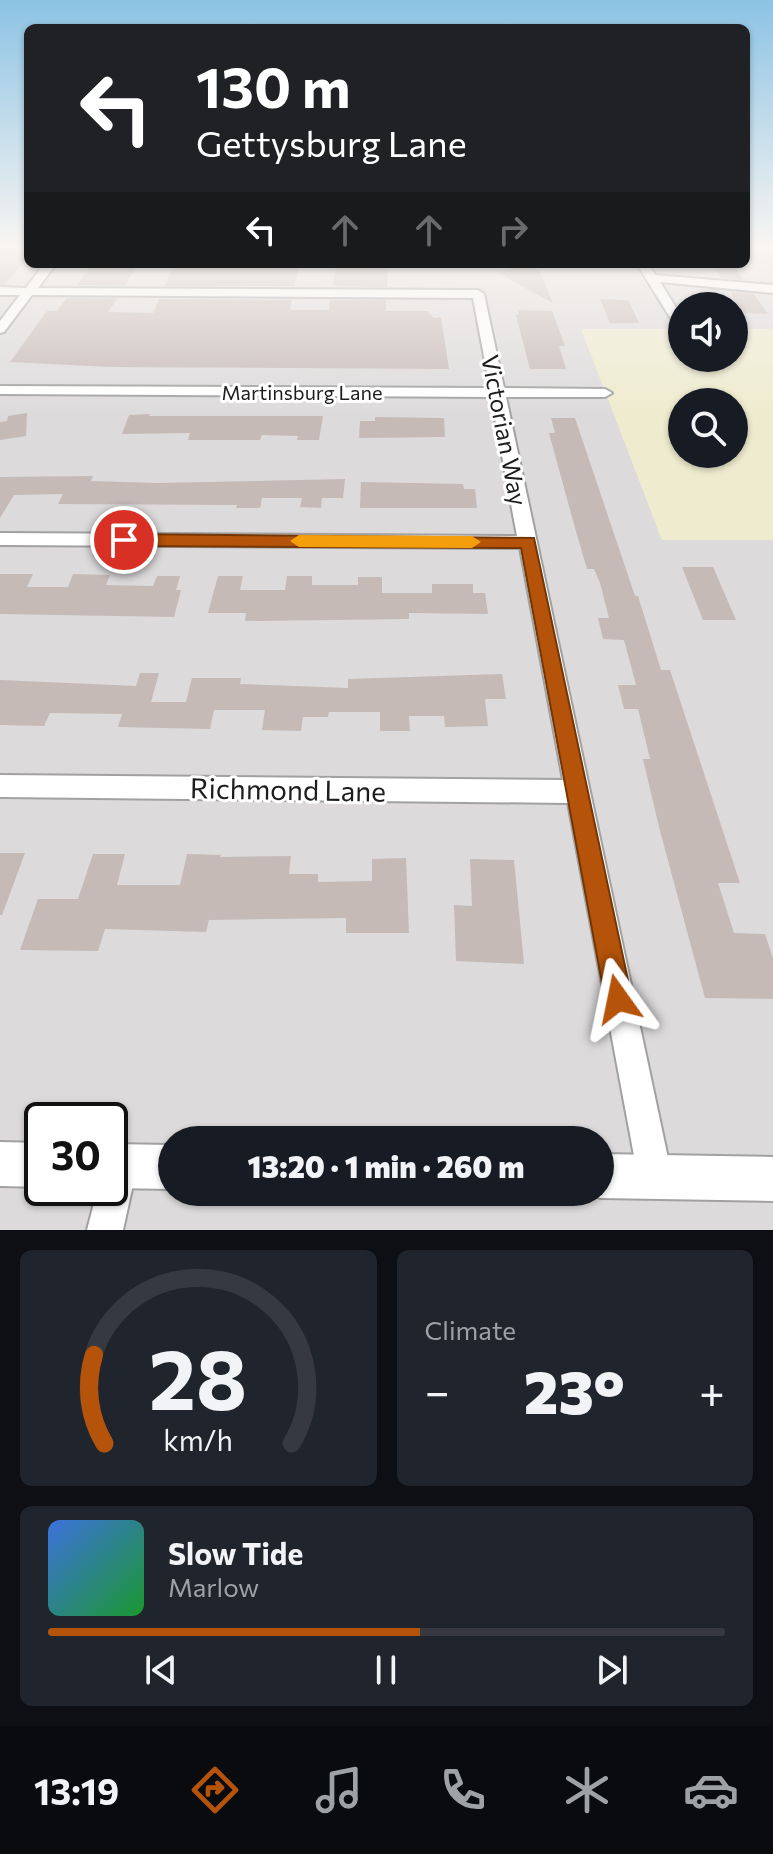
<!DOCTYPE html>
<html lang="en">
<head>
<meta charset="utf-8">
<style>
	:root { --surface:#171b24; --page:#20242c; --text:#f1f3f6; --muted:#9ea1a6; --line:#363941; --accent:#b45309 }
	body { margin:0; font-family:Commissioner,sans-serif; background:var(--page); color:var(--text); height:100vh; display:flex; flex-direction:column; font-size:30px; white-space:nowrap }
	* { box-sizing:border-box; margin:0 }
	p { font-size:26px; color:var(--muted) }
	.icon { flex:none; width:44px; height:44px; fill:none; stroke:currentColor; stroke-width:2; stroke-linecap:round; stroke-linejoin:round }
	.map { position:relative; height:1230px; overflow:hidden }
	.panel { display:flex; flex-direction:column; gap:20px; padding:20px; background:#0d0f14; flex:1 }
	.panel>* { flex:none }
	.guide { position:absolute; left:24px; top:24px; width:726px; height:244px; border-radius:12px; box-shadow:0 2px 6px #0004; background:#202124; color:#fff; overflow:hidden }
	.buttons { position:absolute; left:668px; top:292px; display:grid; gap:16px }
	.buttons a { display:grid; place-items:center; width:80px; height:80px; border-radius:50%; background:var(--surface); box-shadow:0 2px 6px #0004; font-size:40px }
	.speed { position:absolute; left:24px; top:1102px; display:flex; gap:16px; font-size:40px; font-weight:700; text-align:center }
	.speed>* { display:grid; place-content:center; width:104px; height:104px; border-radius:50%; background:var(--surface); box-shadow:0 2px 6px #0004; line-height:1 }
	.speed .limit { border:4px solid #111; border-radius:12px; background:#fff; color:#111 }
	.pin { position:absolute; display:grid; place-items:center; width:68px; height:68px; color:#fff; margin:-34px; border:4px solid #fff; border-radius:50%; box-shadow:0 2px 8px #0007 }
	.me { position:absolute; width:88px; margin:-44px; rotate:348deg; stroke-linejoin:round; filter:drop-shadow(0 0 6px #0008) }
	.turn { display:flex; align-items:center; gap:28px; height:168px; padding:0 40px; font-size:36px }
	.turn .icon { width:104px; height:104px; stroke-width:2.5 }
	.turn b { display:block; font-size:56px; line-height:68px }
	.lanes { display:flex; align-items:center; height:76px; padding:0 40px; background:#0003; justify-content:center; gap:40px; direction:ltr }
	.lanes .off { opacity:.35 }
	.big { font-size:60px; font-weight:800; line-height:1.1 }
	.panel .tile { flex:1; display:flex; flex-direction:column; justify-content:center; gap:12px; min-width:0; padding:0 28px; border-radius:12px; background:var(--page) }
	.panel .dial { align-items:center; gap:0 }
	.dial svg { height:208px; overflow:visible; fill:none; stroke:var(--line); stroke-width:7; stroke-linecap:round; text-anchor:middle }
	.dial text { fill:var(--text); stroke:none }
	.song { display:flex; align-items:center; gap:24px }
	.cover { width:96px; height:96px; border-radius:12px; background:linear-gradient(135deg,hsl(220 70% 55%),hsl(130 70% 35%)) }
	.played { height:8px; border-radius:4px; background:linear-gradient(90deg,var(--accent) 55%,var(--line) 55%) }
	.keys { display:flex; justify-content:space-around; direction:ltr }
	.heat { display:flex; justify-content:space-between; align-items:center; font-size:44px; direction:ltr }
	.panel .tiles { flex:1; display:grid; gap:20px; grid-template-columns:1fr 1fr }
	.tile:last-child { grid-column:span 2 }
	.trip { position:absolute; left:158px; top:1126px; width:456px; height:80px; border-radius:40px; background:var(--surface); box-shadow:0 2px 6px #0004; font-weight:800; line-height:80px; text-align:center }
	.tabs { display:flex; height:128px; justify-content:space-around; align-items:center; background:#090b0e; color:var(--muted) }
	.tabs .icon { width:56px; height:56px }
	.tabs .selected { color:var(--accent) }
	.tabs b { font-size:36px; color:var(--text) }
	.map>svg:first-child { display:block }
	.residential { fill:#dcdadb; fill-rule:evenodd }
	.farmland { fill:#eeebce; fill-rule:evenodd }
	.building { fill:#c6bab7 }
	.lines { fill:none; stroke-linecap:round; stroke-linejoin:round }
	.minor-casing { stroke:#a1a1a1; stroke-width:4 }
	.tertiary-casing { stroke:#a1a1a1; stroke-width:4 }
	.minor { fill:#fff; fill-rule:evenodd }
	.tertiary { fill:#fff; fill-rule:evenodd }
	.route { fill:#b45309; stroke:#753606; stroke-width:2 }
	.slow { fill:#f59e0b }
	.labels { text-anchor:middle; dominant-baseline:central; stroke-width:6; stroke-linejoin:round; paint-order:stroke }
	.far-street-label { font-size:20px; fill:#1d1d1d; stroke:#fff }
	.street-label { font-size:24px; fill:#1d1d1d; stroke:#fff }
	.near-street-label { font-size:28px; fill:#1d1d1d; stroke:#fff }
</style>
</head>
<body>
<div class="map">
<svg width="773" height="1230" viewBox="0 0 773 1230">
	<rect width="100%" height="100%" fill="#efe9e3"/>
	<path class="residential" d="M0,244h28v20h718v-20h27v85h-39v-23h-52v23h-100l80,211h111v690h-773zM42,1120h68v68h-68zM172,1140h428v52h-428z"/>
	<path class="farmland" d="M581,329h101v29h52v-29h39v211h-111zM682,402h52v52h-52z"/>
	<g class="building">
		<path d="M0,244h28v13l-23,27h-5z"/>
		<path d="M92,264l46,1 -13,20h-48z"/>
		<path d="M174,264h56l69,1 -4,21h-130z"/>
		<path d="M525,264l15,8 13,31 -55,-30z"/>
		<path d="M713,264h20l11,16 -23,-2z"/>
		<path d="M336,266l52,1 -1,20 -54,-1z"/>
		<path d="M730,292l24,2 14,20 -25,-1z"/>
		<path d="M67,298l50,1 -9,13 45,1 6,-14 133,1 -2,10h39l1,-10h56v11h41l7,7 7,-1 8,52 -340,-2 -99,-5 37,-51h10z"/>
		<path d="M600,299l28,1 11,23h-29z"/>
		<path d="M518,310l34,1 13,35h-6l7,23h-36l-14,-54h3z"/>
		<path d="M27,413l-1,23 -26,4v-18l7,-1 1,-5z"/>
		<path d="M150,414l-1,2h174l-4,24h-22l1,-4 -36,-1 -2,5h-72l2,-7 -68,1 7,-19z"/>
		<path d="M375,417l69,1 1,19 -86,1 1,-17h15z"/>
		<path d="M551,418h24l60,178h3l23,74h9l70,213h-22l16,50 31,1 8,24v41l-68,-1 -46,-171 -16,-68h7l-12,-50h-14l-6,-24h18l-12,-45 -21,-1 -5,-21h11l-9,-35 -6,-14h-7l-12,-41 -26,-95h6z"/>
		<path d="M93,476l-2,5 67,2 187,-4 -2,19h-21l-1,10 -21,-1 2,-9h-40l-2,10h-24l1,-3 -179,-1 5,-10 -49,1 -14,23v-41z"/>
		<path d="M361,482l102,2 1,5h11l2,19h-117z"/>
		<path d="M682,567h31l23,53h-33z"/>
		<path d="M0,574h33l-6,13h41l5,-13 37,1 -4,10 47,1 4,-10h23l-4,14h5l-7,27 -174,-3z"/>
		<path d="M218,576h25l-3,14h45l2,-14h25v9h46v-8h24v16h50v-9h41v9h12l3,21 -79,-1v6l-164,2 1,-8h-38z"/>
		<path d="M140,673h19l-8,29h35l6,-24h49l-1,6 108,4v-9l154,-5 4,25h-21l3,27 -43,1 -1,-11h-35l1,15h-30v-19h-51l-1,5h-25l-2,14 -39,-1 3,-20h-51l-4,19 -92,-2 4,-13 -72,-1 -6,13 -44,-1v-45l136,6z"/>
		<path d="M0,853h25l-23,62h-2z"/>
		<path d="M93,854h32l-8,31h63l7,-31 34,1 -1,2 71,-1 -2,18h29v8l54,-1v-22l34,-1 3,75h-63v-15l-137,2 -3,12 -101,-3 -7,22 -78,-1 18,-51h40z"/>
		<path d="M470,859l44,1 10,104 -68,-3 -2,-56 18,1z"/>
	</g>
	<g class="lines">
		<defs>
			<g id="minor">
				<path d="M44,264h12l-18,24 440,2 6,4 20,94 101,1 7,4 -7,4h-99l166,780 -5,12 -12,5 -12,-5 -5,-12 -70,-374 -568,-6v-22l563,5 -43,-232 -520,-3v-12l517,3 -26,-139 -491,-3v-8l490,2 -17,-90 -441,-3 -28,37 -4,1v-12l20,-26h-20v-8l26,1z"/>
				<path d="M637,264h12l6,11 118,10v8l-113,-11 22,35v14l-6,-4z"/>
				<path d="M120,1149l12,5 5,12 -14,64h-36l11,-42h12v-35z"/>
			</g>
			<g id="tertiary">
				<path d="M0,1142l42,1v44l-42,-1z"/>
				<path d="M110,1144l62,1v44l-62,-1z"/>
				<path d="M600,1154l173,3v44l-173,-3 -15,-6h15z"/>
			</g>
		</defs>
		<use href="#minor" class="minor-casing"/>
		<use href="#tertiary" class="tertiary-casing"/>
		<use href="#minor" class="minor"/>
		<use href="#tertiary" class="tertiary"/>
	</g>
	<linearGradient id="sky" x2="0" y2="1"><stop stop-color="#8cc3e4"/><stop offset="0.59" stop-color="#f8f5f2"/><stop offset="1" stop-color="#f8f5f2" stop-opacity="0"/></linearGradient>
	<rect width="773" height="416" fill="url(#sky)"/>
	<path class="route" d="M124,534l410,4 98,461 -4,10 -10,4 -9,-4 -4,-10 -84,-451 -397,-2 -8,-6z"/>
	<path class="slow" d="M299,535l173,1 9,6 -9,6 -173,-1 -9,-6z"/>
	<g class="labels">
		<g class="far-street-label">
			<text x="302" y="392">Martinsburg Lane</text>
		</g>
		<g class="street-label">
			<text transform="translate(505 430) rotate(79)">Victorian Way</text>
		</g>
		<g class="near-street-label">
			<text transform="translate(288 789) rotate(1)">Richmond Lane</text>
		</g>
	</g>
</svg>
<div class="buttons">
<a><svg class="icon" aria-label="sound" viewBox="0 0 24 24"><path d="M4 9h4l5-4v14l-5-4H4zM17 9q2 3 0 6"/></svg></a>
<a><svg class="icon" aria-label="search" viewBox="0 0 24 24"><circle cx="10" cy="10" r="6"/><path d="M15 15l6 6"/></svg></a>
</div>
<div class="speed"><div class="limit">30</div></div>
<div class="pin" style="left:124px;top:540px;background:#d93025"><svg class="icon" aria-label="arrive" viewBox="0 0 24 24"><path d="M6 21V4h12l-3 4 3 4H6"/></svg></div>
<svg class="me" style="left:618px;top:999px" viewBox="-20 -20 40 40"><path d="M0-17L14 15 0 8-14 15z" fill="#b45309" stroke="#fff" stroke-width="4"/></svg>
<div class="trip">13:20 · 1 min · 260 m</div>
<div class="guide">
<div class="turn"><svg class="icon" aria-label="left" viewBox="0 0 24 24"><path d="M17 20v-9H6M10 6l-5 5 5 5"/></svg><div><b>130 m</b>Gettysburg Lane</div></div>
<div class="lanes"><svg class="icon" aria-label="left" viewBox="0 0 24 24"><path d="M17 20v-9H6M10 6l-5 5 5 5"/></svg><svg class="icon off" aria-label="ahead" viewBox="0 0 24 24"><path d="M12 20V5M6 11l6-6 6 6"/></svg><svg class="icon off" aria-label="ahead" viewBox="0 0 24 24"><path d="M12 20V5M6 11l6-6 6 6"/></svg><svg class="icon off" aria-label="right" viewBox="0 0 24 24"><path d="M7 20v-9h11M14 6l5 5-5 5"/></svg></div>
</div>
</div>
<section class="panel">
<div class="tiles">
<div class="tile dial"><svg viewBox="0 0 100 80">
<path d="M14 69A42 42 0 1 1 86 69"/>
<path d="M14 69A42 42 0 0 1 10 35" stroke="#b45309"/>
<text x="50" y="56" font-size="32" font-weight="700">28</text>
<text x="50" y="72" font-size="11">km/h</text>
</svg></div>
<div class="tile"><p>Climate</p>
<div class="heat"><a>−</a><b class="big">23°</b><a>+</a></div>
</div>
<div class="tile">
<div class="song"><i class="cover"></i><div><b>Slow Tide</b><p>Marlow</p></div></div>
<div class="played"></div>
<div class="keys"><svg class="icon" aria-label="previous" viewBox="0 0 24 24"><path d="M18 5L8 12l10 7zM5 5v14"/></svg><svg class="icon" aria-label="pause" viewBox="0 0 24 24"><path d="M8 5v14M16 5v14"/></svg><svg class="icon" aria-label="next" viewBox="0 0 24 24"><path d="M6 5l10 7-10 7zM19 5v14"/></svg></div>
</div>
</div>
</section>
<nav class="tabs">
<b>13:19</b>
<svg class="icon selected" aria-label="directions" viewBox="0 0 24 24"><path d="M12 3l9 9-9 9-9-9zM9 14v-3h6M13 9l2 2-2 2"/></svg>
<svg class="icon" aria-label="music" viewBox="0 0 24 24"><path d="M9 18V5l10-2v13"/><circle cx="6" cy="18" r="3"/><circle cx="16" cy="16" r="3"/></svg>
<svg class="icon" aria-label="phone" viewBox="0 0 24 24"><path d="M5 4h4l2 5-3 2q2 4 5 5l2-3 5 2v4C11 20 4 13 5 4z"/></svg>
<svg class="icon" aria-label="climate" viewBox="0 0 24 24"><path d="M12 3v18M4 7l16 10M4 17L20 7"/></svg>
<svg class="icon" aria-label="car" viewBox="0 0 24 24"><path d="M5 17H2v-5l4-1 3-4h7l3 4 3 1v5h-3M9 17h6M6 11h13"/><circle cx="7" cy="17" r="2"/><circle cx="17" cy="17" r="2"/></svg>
</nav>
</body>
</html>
